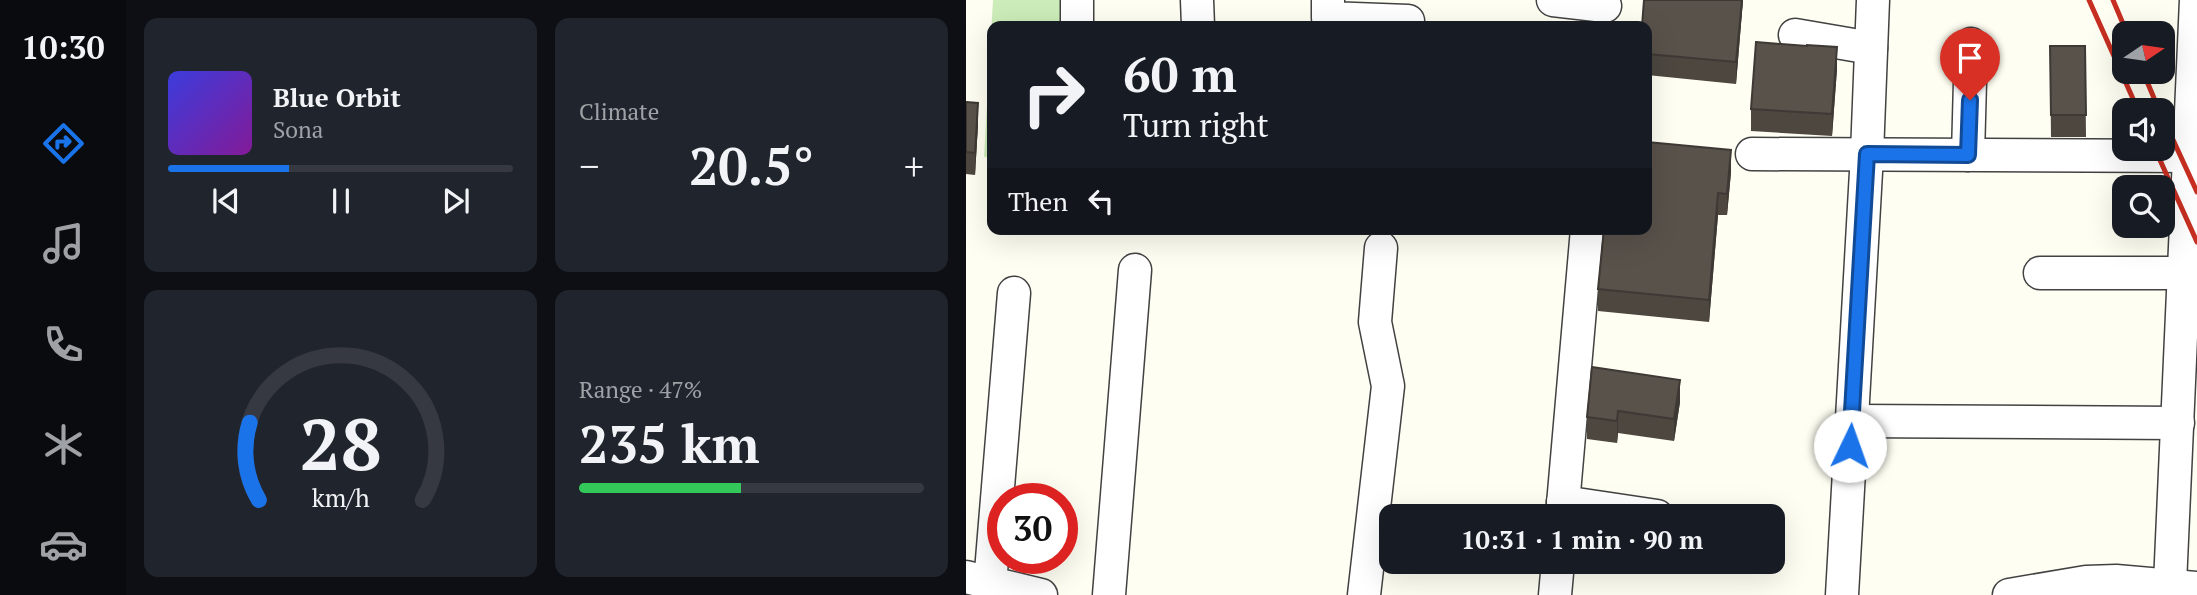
<!DOCTYPE html>
<html lang="en">
<head>
<meta charset="utf-8">
<style>
	:root { --surface:#171b24; --page:#20242c; --text:#f1f3f6; --muted:#9ea1a6; --line:#363941; --accent:#1a73e8 }
	body { margin:0; font-family:"PT Serif",serif; background:var(--page); color:var(--text); height:100vh; display:flex; flex-direction:column; font-size:26px; white-space:nowrap }
	* { box-sizing:border-box; margin:0 }
	p { font-size:23px; color:var(--muted) }
	.icon { flex:none; width:38px; height:38px; fill:none; stroke:currentColor; stroke-width:2; stroke-linecap:round; stroke-linejoin:round }
	.map { position:relative; flex:1; overflow:hidden }
	.sheet { display:flex; flex-direction:column; gap:18px; padding:18px; background:#0d0f14; width:840px }
	.sheet>* { flex:none }
	.banner { position:absolute; left:21px; top:21px; width:665px; height:214px; border-radius:14px; box-shadow:0 7px 28px #0002; background:#171b24; color:var(--text); overflow:hidden }
	.needle { width:46px; rotate:77deg }
	.tools { position:absolute; left:1146px; top:21px; display:grid; gap:14px }
	.tools a { display:grid; place-items:center; width:63px; height:63px; border-radius:14px; background:var(--surface); box-shadow:0 7px 28px #0002; font-size:35px }
	.speed { position:absolute; left:21px; top:483px; display:flex; gap:14px; font-size:35px; font-weight:700; text-align:center }
	.speed>* { display:grid; place-content:center; width:91px; height:91px; border-radius:50%; background:var(--surface); box-shadow:0 7px 28px #0002; line-height:1 }
	.speed .limit { border:10px solid #d22; background:#fff; color:#111 }
	.pin { position:absolute; display:grid; place-items:center; width:60px; height:60px; color:#fff; margin:-72px -30px; border-radius:50% 50% 50% 0; rotate:-45deg; box-shadow:0 0 7px #0007 }
	.pin .icon { rotate:45deg }
	.me { position:absolute; width:77px; margin:-38px; rotate:3deg; stroke-linejoin:round; filter:drop-shadow(0 0 5px #0008) }
	.turn { display:flex; align-items:center; gap:24px; height:147px; padding:0 21px; font-size:32px }
	.turn .icon { width:91px; height:91px; stroke-width:2.5 }
	.turn b { display:block; font-size:49px; line-height:60px }
	.then { display:flex; align-items:center; height:66px; padding:0 21px; background:#0003; gap:14px; font-size:26px }
	.big { font-size:52px; font-weight:600; line-height:1.1 }
	.sheet .widget { flex:1; display:flex; flex-direction:column; justify-content:center; gap:10px; min-width:0; padding:0 24px; border-radius:14px; background:var(--page) }
	.sheet .dial { align-items:center; gap:0 }
	.dial svg { height:182px; overflow:visible; fill:none; stroke:var(--line); stroke-width:7; stroke-linecap:round; text-anchor:middle }
	.dial text { fill:var(--text); stroke:none }
	.song { display:flex; align-items:center; gap:21px }
	.cover { width:84px; height:84px; border-radius:10px; background:linear-gradient(135deg,hsl(240 70% 55%),hsl(290 70% 35%)) }
	.played { height:7px; border-radius:4px; background:linear-gradient(90deg,var(--accent) 35%,var(--line) 35%) }
	.keys { display:flex; justify-content:space-around; direction:ltr }
	.heat { display:flex; justify-content:space-between; align-items:center; font-size:38px; direction:ltr }
	.charge { height:10px; border-radius:5px; background:linear-gradient(90deg,#34c759 47%,var(--line) 0) }
	.sheet .tiles { flex:1; display:grid; gap:18px; grid-template-columns:repeat(2,1fr) }
	.trip { position:absolute; left:413px; top:504px; width:406px; height:70px; border-radius:14px; background:var(--surface); box-shadow:0 7px 28px #0002; font-weight:600; line-height:70px; text-align:center }
	main { display:flex; flex:1; min-height:0 }
	.dock { display:flex; flex-direction:column; width:126px; justify-content:space-around; align-items:center; background:#090b0e; color:var(--muted) }
	.dock .icon { width:49px; height:49px }
	.dock .active { color:var(--accent) }
	.dock b { font-size:32px; color:var(--text) }
	.map>svg:first-child { display:block }
	.green { fill:#ccecb9 }
	.lines { fill:none; stroke-linecap:round; stroke-linejoin:round }
	.minor-casing { stroke:#424242; stroke-width:35 }
	.minor { stroke:#fff; stroke-width:32 }
	.rail { stroke:#c62f21; stroke-width:5 }
	.wall { fill:#4d4740 }
	.shaded-wall { fill:#3e3934 }
	.building { fill:#59524b; stroke:#3e3934; stroke-width:2 }
	.route-casing { stroke:#114b97; stroke-width:18 }
	.route { stroke:#1a73e8; stroke-width:12 }
</style>
</head>
<body>
<main>
<nav class="dock">
<b>10:30</b>
<svg class="icon active" aria-label="directions" viewBox="0 0 24 24"><path d="M12 3l9 9-9 9-9-9zM9 14v-3h6M13 9l2 2-2 2"/></svg>
<svg class="icon" aria-label="music" viewBox="0 0 24 24"><path d="M9 18V5l10-2v13"/><circle cx="6" cy="18" r="3"/><circle cx="16" cy="16" r="3"/></svg>
<svg class="icon" aria-label="phone" viewBox="0 0 24 24"><path d="M5 4h4l2 5-3 2q2 4 5 5l2-3 5 2v4C11 20 4 13 5 4z"/></svg>
<svg class="icon" aria-label="climate" viewBox="0 0 24 24"><path d="M12 3v18M4 7l16 10M4 17L20 7"/></svg>
<svg class="icon" aria-label="car" viewBox="0 0 24 24"><path d="M5 17H2v-5l4-1 3-4h7l3 4 3 1v5h-3M9 17h6M6 11h13"/><circle cx="7" cy="17" r="2"/><circle cx="17" cy="17" r="2"/></svg>
</nav>
<section class="sheet">
<div class="tiles">
<div class="widget">
<div class="song"><i class="cover"></i><div><b>Blue Orbit</b><p>Sona</p></div></div>
<div class="played"></div>
<div class="keys"><svg class="icon" aria-label="previous" viewBox="0 0 24 24"><path d="M18 5L8 12l10 7zM5 5v14"/></svg><svg class="icon" aria-label="pause" viewBox="0 0 24 24"><path d="M8 5v14M16 5v14"/></svg><svg class="icon" aria-label="next" viewBox="0 0 24 24"><path d="M6 5l10 7-10 7zM19 5v14"/></svg></div>
</div>
<div class="widget"><p>Climate</p>
<div class="heat"><a>−</a><b class="big">20.5°</b><a>+</a></div>
</div>
<div class="widget dial"><svg viewBox="0 0 100 80">
<path d="M14 69A42 42 0 1 1 86 69"/>
<path d="M14 69A42 42 0 0 1 10 35" stroke="#1a73e8"/>
<text x="50" y="56" font-size="32" font-weight="700">28</text>
<text x="50" y="72" font-size="11">km/h</text>
</svg></div>
<div class="widget"><p>Range · 47%</p><b class="big">235 km</b><div class="charge"></div></div>
</div>
</section>
<div class="map">
<svg width="1231" height="595" viewBox="0 0 1231 595">
	<rect width="100%" height="100%" fill="#fffef2"/>
	<path class="green" d="M27,0h73v26h-74v130l-8,1z"/>
	<g class="lines">
		<defs>
			<g id="minor">
				<path d="M231,0l1,26"/>
				<path d="M362,0v18l80,3"/>
				<path d="M587,0l52,6"/>
				<path d="M111,26v-26"/>
				<path d="M829,35l76,13"/>
				<path d="M786,154l445,2"/>
				<path d="M1002,155l3,-111"/>
				<path d="M1074,273h145"/>
				<path d="M886,421l326,2"/>
				<path d="M597,502l94,14"/>
				<path d="M596,516l25,-287"/>
				<path d="M0,577l75,18"/>
				<path d="M24,584l24,-291"/>
				<path d="M1204,584l26,-584"/>
				<path d="M143,595l26,-325"/>
				<path d="M398,595l24,-209 -13,-64 6,-74"/>
				<path d="M589,595l3,-33"/>
				<path d="M876,595l25,-441 6,-154"/>
				<path d="M1043,595l77,-13 30,-1 81,7"/>
			</g>
		</defs>
		<use href="#minor" class="minor-casing"/>
		<use href="#minor" class="minor"/>
		<g class="rail">
			<path d="M1123,0l49,110"/>
			<path d="M1147,0l14,33"/>
			<path d="M1177,72l16,38"/>
			<path d="M1197,118l34,74"/>
			<path d="M1189,149l42,93"/>
		</g>
	</g>
	<g class="wall">
		<path d="M777,0l-7,84 -89,-9v-49z"/>
		<path d="M1084,46h35l1,91h-35z"/>
		<path d="M871,69l-5,67 -81,-5v-22z"/>
		<path d="M0,102l12,22 -3,51 -9,-1z"/>
		<path d="M765,172l-4,43h-9l-9,107 -111,-11v-22z"/>
		<path d="M626,367l88,35 -6,39 -56,-8 -1,10 -30,-4v-22z"/>
	</g>
	<g class="shaded-wall">
		<path d="M776,0h1l-7,84v-22z"/>
		<path d="M871,47v22l-5,67v-22z"/>
		<path d="M12,103v21l-3,51v-22z"/>
		<path d="M765,150v22l-4,43v-21z"/>
		<path d="M752,193v22l-9,107v-22z"/>
		<path d="M714,380v22l-6,39v-22z"/>
		<path d="M652,411v22l-1,10v-22z"/>
	</g>
	<g class="building">
		<path d="M678,0h98l-6,62 -89,-8v-28h-5z"/>
		<path d="M790,42l51,4v-1l30,2 -5,67 -81,-5z"/>
		<path d="M1084,46h35l1,69h-35z"/>
		<path d="M0,102l12,1 -3,50 -9,-1z"/>
		<path d="M681,142l84,8 -4,44 -9,-1 -9,107 -111,-11 6,-60h43z"/>
		<path d="M626,367l88,13 -6,39 -56,-8 -1,10 -30,-4z"/>
	</g>
	<g class="lines">
		<defs>
			<path id="route" d="M884,446l17,-292 101,1 2,-55"/>
		</defs>
		<use href="#route" class="route-casing"/>
		<use href="#route" class="route"/>
	</g>
</svg>
<div class="tools">
<a><svg class="needle" viewBox="-14 -14 28 28"><path d="M0-13l5 13h-10z" fill="#e53935"/><path d="M0 13l5-13h-10z" fill="#9ea1a6"/></svg></a>
<a><svg class="icon" aria-label="sound" viewBox="0 0 24 24"><path d="M4 9h4l5-4v14l-5-4H4zM17 9q2 3 0 6"/></svg></a>
<a><svg class="icon" aria-label="search" viewBox="0 0 24 24"><circle cx="10" cy="10" r="6"/><path d="M15 15l6 6"/></svg></a>
</div>
<div class="speed"><div class="limit">30</div></div>
<div class="pin" style="left:1004px;top:100px;background:#d93025"><svg class="icon" aria-label="arrive" viewBox="0 0 24 24"><path d="M6 21V4h12l-3 4 3 4H6"/></svg></div>
<svg class="me" style="left:884px;top:446px" viewBox="-20 -20 40 40"><circle r="19" fill="#fff"/><path d="M0-13L10 11 0 6-10 11z" fill="#1a73e8"/></svg>
<div class="trip">10:31 · 1 min · 90 m</div>
<div class="banner">
<div class="turn"><svg class="icon" aria-label="right" viewBox="0 0 24 24"><path d="M7 20v-9h11M14 6l5 5-5 5"/></svg><div><b>60 m</b>Turn right</div></div>
<div class="then">Then<svg class="icon" aria-label="left" viewBox="0 0 24 24"><path d="M17 20v-9H6M10 6l-5 5 5 5"/></svg></div>
</div>
</div>
</main>
</body>
</html>
